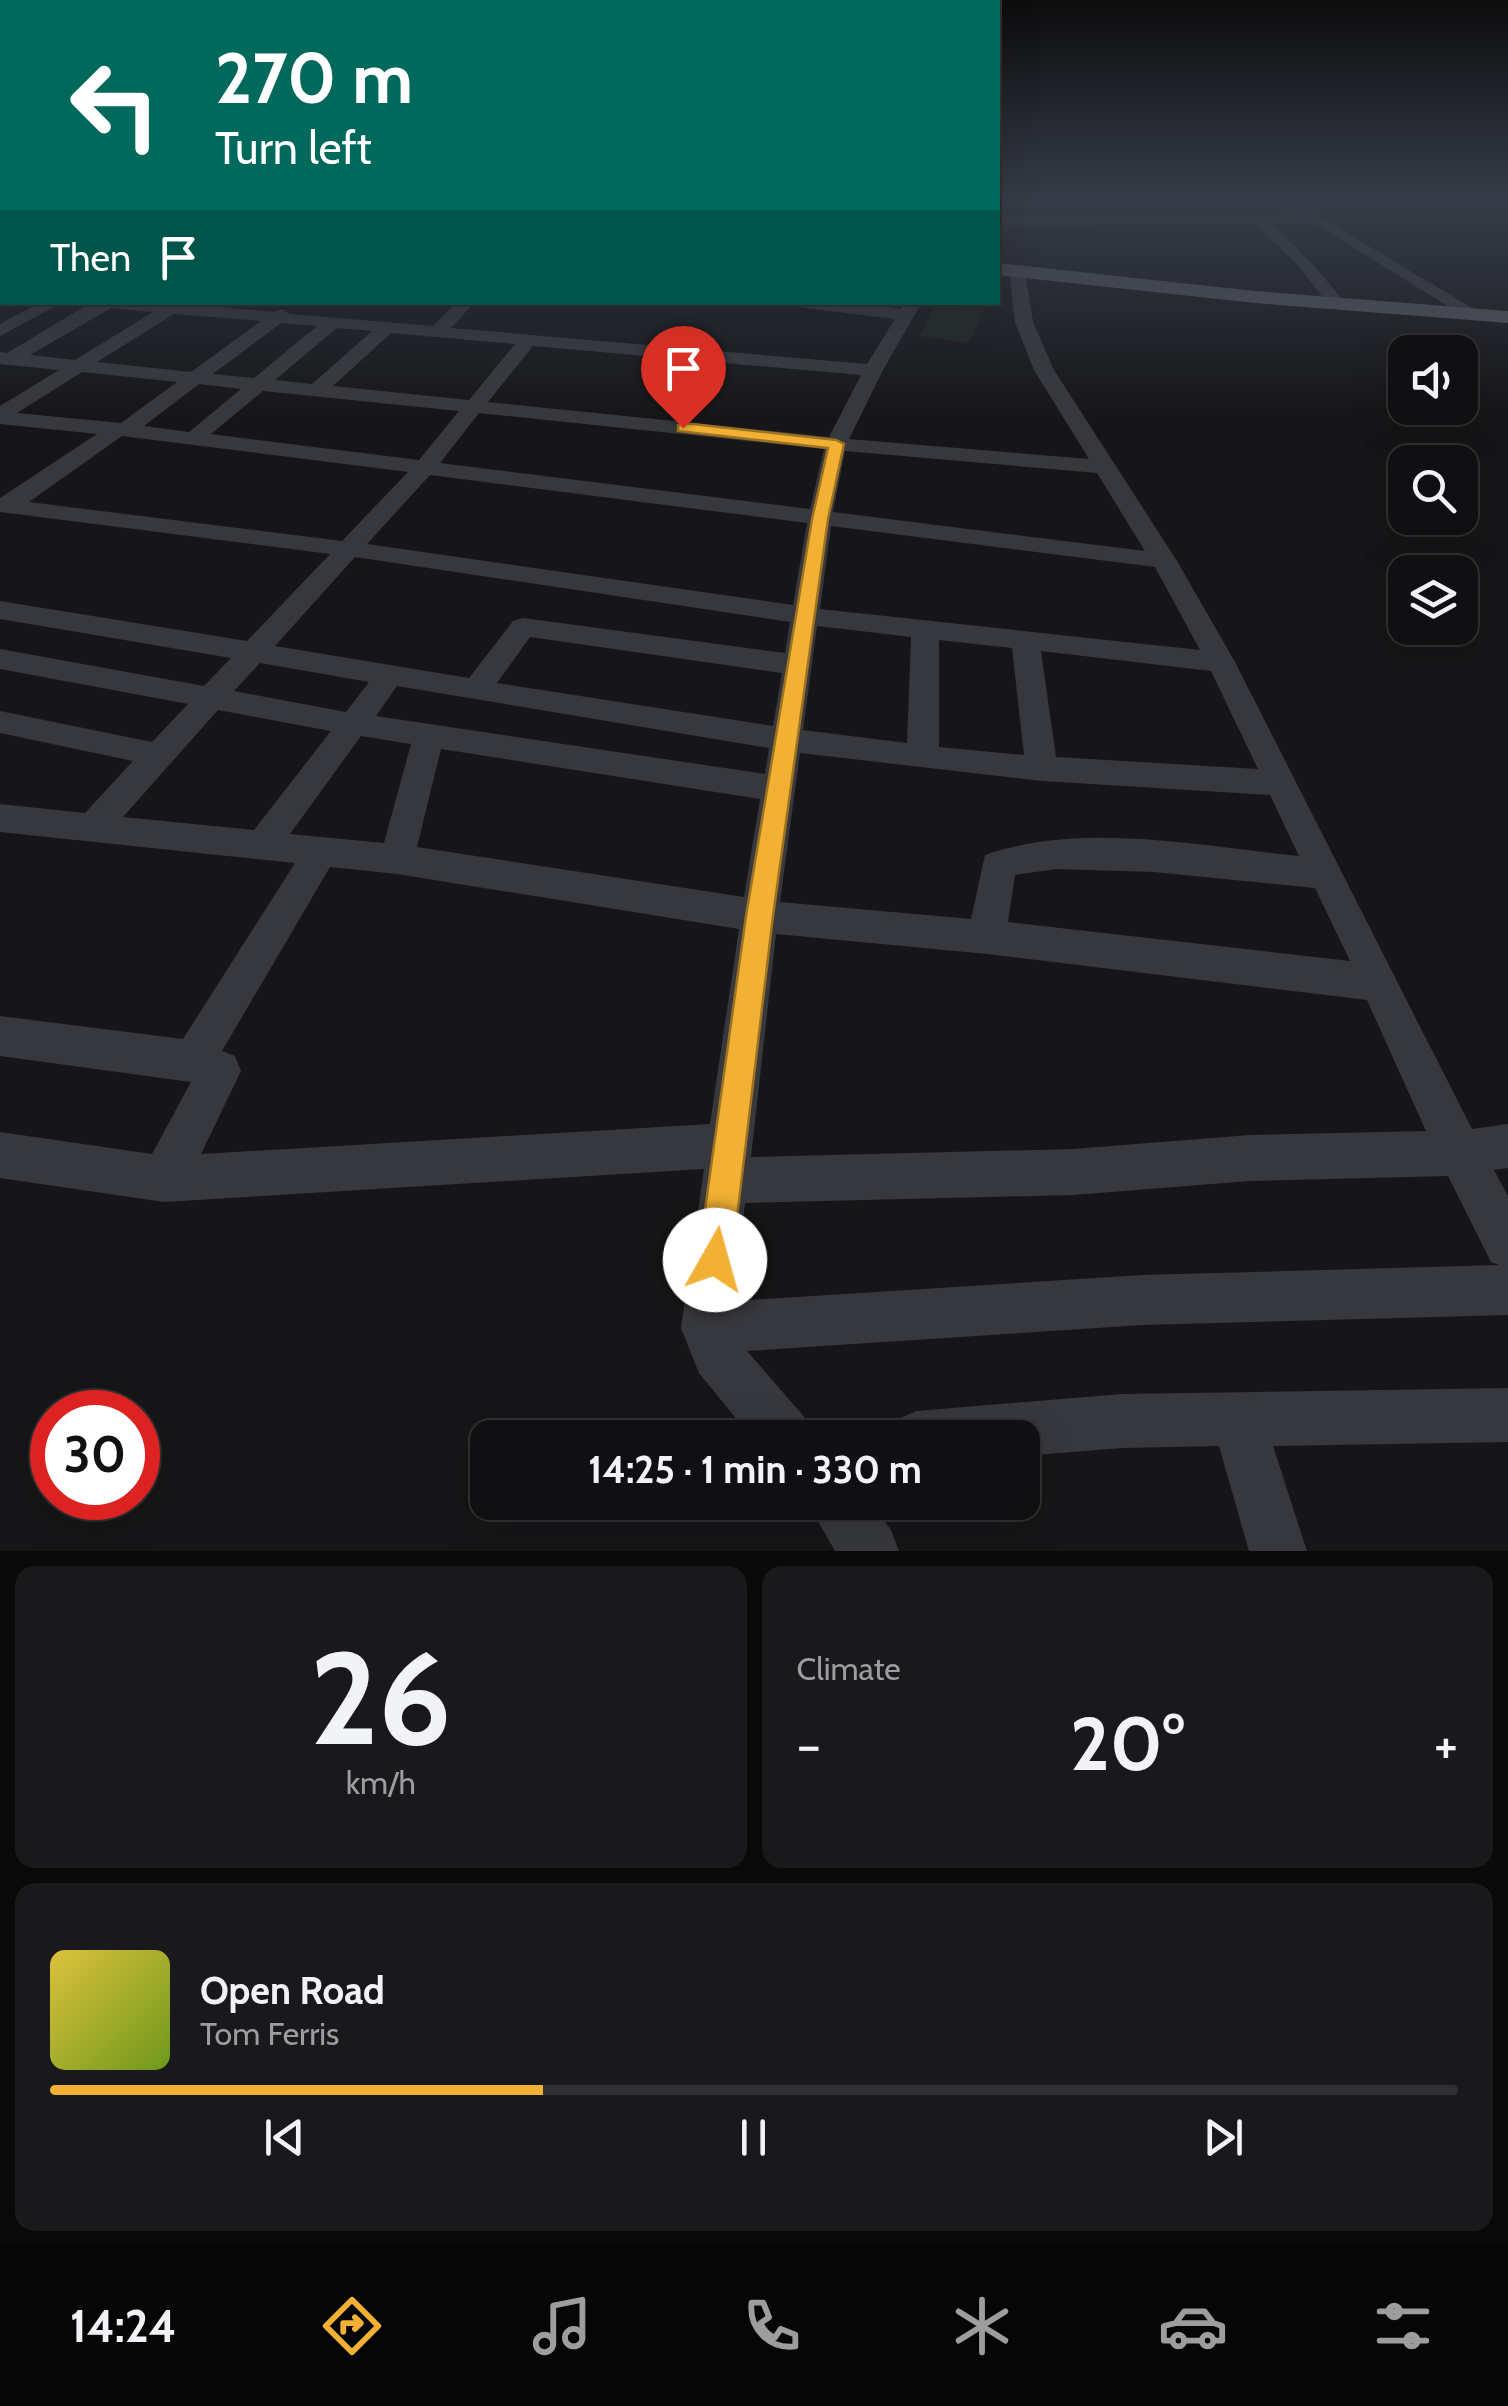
<!DOCTYPE html>
<html lang="en">
<head>
<meta charset="utf-8">
<style>
	:root { --surface:#101012; --page:#19191b; --text:#f1f3f6; --muted:#9c9d9f; --line:#303032; --accent:#f2b134 }
	body { margin:0; font-family:Cabin,sans-serif; background:var(--page); color:var(--text); height:100vh; display:flex; flex-direction:column; font-size:38px; white-space:nowrap }
	* { box-sizing:border-box; margin:0 }
	p { font-size:32px; color:var(--muted) }
	.icon { flex:none; width:55px; height:55px; fill:none; stroke:currentColor; stroke-width:2; stroke-linecap:round; stroke-linejoin:round }
	.map { position:relative; height:1551px; overflow:hidden }
	.side { display:flex; flex-direction:column; gap:15px; padding:15px; background:#09090a; flex:1 }
	.side>* { flex:none }
	.hud { position:absolute; left:0px; top:0px; width:1000px; height:305px; box-shadow:0 10px 40px #0002,0 0 0 2px var(--line); background:#00695c; color:#fff; overflow:hidden }
	.buttons { position:absolute; left:1388px; top:335px; display:grid; gap:20px }
	.buttons a { display:grid; place-items:center; width:90px; height:90px; border-radius:20px; background:var(--surface); box-shadow:0 10px 40px #0002,0 0 0 2px var(--line); font-size:50px }
	.speed { position:absolute; left:30px; top:1390px; display:flex; gap:20px; font-size:50px; font-weight:700; text-align:center }
	.speed>* { display:grid; place-content:center; width:130px; height:130px; border-radius:50%; background:var(--surface); box-shadow:0 10px 40px #0002,0 0 0 2px var(--line); line-height:1 }
	.speed .limit { border:15px solid #d22; background:#fff; color:#111 }
	.pin { position:absolute; display:grid; place-items:center; width:85px; height:85px; color:#fff; margin:-102px -42px; border-radius:50% 50% 50% 0; rotate:-45deg; box-shadow:0 0 10px #0007 }
	.pin .icon { rotate:45deg }
	.me { position:absolute; width:110px; margin:-55px; rotate:7deg; stroke-linejoin:round; filter:drop-shadow(0 0 8px #0008) }
	.turn { display:flex; align-items:center; gap:35px; height:210px; padding:0 50px; font-size:45px }
	.turn .icon { width:130px; height:130px; stroke-width:2.5 }
	.turn b { display:block; font-size:70px; line-height:85px }
	.then { display:flex; align-items:center; height:95px; padding:0 50px; background:#0003; gap:20px; font-size:38px }
	.big { font-size:75px; font-weight:700; line-height:1.1 }
	.side .widget { flex:1; display:flex; flex-direction:column; justify-content:center; gap:15px; min-width:0; padding:0 35px; border-radius:20px; background:var(--page) }
	.side .dial { align-items:center; gap:0 }
	.dial b { font-size:130px; line-height:1 }
	.song { display:flex; align-items:center; gap:30px }
	.cover { width:120px; height:120px; border-radius:15px; background:linear-gradient(135deg,hsl(50 70% 55%),hsl(80 70% 35%)) }
	.played { height:10px; border-radius:5px; background:linear-gradient(90deg,var(--accent) 35%,var(--line) 35%) }
	.keys { display:flex; justify-content:space-around; direction:ltr }
	.heat { display:flex; justify-content:space-between; align-items:center; font-size:55px; direction:ltr }
	.side .tiles { flex:1; display:grid; gap:15px; grid-template-columns:1fr 1fr }
	.widget:last-child { grid-column:span 2 }
	.trip { position:absolute; left:470px; top:1420px; width:570px; height:100px; border-radius:20px; background:var(--surface); box-shadow:0 10px 40px #0002,0 0 0 2px var(--line); font-weight:700; line-height:100px; text-align:center }
	.dock { display:flex; height:160px; justify-content:space-around; align-items:center; background:#060607; color:var(--muted) }
	.dock .icon { width:70px; height:70px }
	.dock .current { color:var(--accent) }
	.dock b { font-size:45px; color:var(--text) }
	.map>svg:first-child { display:block }
	.green { fill:#1c231d }
	.lines { fill:none; stroke-linecap:round; stroke-linejoin:round }
	.minor { fill:#37383d; fill-rule:evenodd }
	.major { fill:#53555c; fill-rule:evenodd }
	.route { fill:#f2b134; stroke:#9d7322; stroke-width:2.5 }
</style>
</head>
<body>
<div class="map">
<svg width="1508" height="1551" viewBox="0 0 1508 1551">
	<rect width="100%" height="100%" fill="#161618"/>
	<path class="green" d="M937,303l47,5 -15,35 -50,-7z"/>
	<g class="lines">
		<g class="minor">
			<path d="M1302,206l180,108 -15,4 -153,-95 -43,1 37,35 35,41v8h-12l-33,-43 -43,-41 -257,1v-8l302,-2 -5,-5z"/>
			<path d="M1017,266l8,5 8,51 21,48 123,191 58,101 237,467 36,-5v44l-14,2 14,26v119l-365,10 -396,26 59,68 8,19h-62l-53,-65 -18,-45 23,-159 -540,33 -164,-24v-46l152,22 39,-72 -191,-26v-40l183,23 112,-176 -295,-31v-28l85,9 48,-52 -133,-28v-22l152,31 36,-38 -188,-35v-20l204,37 27,-28 -231,-39v-18l247,40 83,-87 -330,-42v-14l97,-64 -97,-10v-18l59,-36 -59,-6v-12l7,1 85,-51h72l110,10 8,-3 8,5 143,12 24,-24h18l-24,26 416,36 28,-45 -97,-12 -8,-5h55l56,7 4,-7h17l-39,68 -34,69 240,20 -55,-89 -19,-48 -6,-51zM111,308l42,4 -78,48 -45,-5zM174,314l87,7 -70,51 -94,-10zM281,323l36,3 -63,52 -41,-4zM337,328l35,3 -60,53 -37,-4zM391,333l124,11 -46,56 -136,-14zM533,346l328,29 -32,62 -341,-35zM82,372l95,10 -56,41 -104,-10zM199,384l42,5 -52,43 -45,-6zM263,391l196,20 -40,49 -208,-26zM479,413l345,36 -14,60 -370,-46zM122,436l286,36 -66,69 -313,-39zM845,451l252,22 48,78 -312,-39zM430,475l377,48 -14,82 -426,-61zM831,526l324,41 45,83 -380,-41zM355,557l435,65 -5,31 -262,-35 -10,3 -44,57 -194,-32zM817,626l94,11 -4,106 -104,-13zM530,637l252,36 -9,53 -276,-43zM939,640l73,8 12,107 -85,-8zM1041,651l170,20 47,98 -202,-12zM260,663l109,19 -23,30 -112,-21zM397,686l372,62 -4,26 -389,-58zM218,710l113,21 -77,99 -131,-13zM361,736l50,8 -27,99 -94,-9zM441,749l319,50 -16,98 -327,-50zM800,753l242,28 228,14 29,61c-100,-10 -216,-35 -314,-1l-14,64 -191,-17zM330,867l67,7 342,55 -29,195 -509,30 40,-83 -6,-15 -13,-5zM1057,869l97,3 161,16 35,73 -342,-39 7,-47zM776,934l211,20 380,46 59,131 -176,4 -177,14 -322,8zM1448,1176l43,86 8,3 -356,10 -409,26 11,-98 328,-8 177,-14z"/>
			<path d="M2,270v10l-2,1v-10z"/>
			<path d="M41,302h22l-63,34v-12z"/>
			<path d="M1508,1388v54l-235,4 34,105h-58l-30,-105 -97,2 -100,8v-18h-132l8,-19 19,-8 205,-17z"/>
			<path d="M807,1502h63l21,28 8,21h-64z"/>
		</g>
		<path class="major" d="M998,263l257,28 253,20v12l-253,-20 -257,-28z"/>
	</g>
	<linearGradient id="sky" x2="0" y2="1"><stop stop-color="#0c0c0d"/><stop offset="0.48" stop-color="#363c48"/><stop offset="1" stop-color="#363c48" stop-opacity="0"/></linearGradient>
	<rect width="1508" height="417" fill="url(#sky)"/>
	<path class="route" d="M683,423l153,17 8,4 -16,75 -55,397 -41,344 -5,12 -12,5 -12,-5 -5,-12 48,-344 66,-397 16,-71 -150,-17v-6z"/>
</svg>
<div class="buttons">
<a><svg class="icon" aria-label="sound" viewBox="0 0 24 24"><path d="M4 9h4l5-4v14l-5-4H4zM17 9q2 3 0 6"/></svg></a>
<a><svg class="icon" aria-label="search" viewBox="0 0 24 24"><circle cx="10" cy="10" r="6"/><path d="M15 15l6 6"/></svg></a>
<a><svg class="icon" aria-label="layers" viewBox="0 0 24 24"><path d="M12 4l9 5-9 5-9-5zM3 14l9 5 9-5"/></svg></a>
</div>
<div class="speed"><div class="limit">30</div></div>
<div class="pin" style="left:683px;top:428px;background:#d93025"><svg class="icon" aria-label="arrive" viewBox="0 0 24 24"><path d="M6 21V4h12l-3 4 3 4H6"/></svg></div>
<svg class="me" style="left:715px;top:1260px" viewBox="-20 -20 40 40"><circle r="19" fill="#fff"/><path d="M0-13L10 11 0 6-10 11z" fill="#f2b134"/></svg>
<div class="trip">14:25 · 1 min · 330 m</div>
<div class="hud">
<div class="turn"><svg class="icon" aria-label="left" viewBox="0 0 24 24"><path d="M17 20v-9H6M10 6l-5 5 5 5"/></svg><div><b>270 m</b>Turn left</div></div>
<div class="then">Then<svg class="icon" aria-label="arrive" viewBox="0 0 24 24"><path d="M6 21V4h12l-3 4 3 4H6"/></svg></div>
</div>
</div>
<section class="side">
<div class="tiles">
<div class="widget dial"><b>26</b><p>km/h</p></div>
<div class="widget"><p>Climate</p>
<div class="heat"><a>−</a><b class="big">20°</b><a>+</a></div>
</div>
<div class="widget">
<div class="song"><i class="cover"></i><div><b>Open Road</b><p>Tom Ferris</p></div></div>
<div class="played"></div>
<div class="keys"><svg class="icon" aria-label="previous" viewBox="0 0 24 24"><path d="M18 5L8 12l10 7zM5 5v14"/></svg><svg class="icon" aria-label="pause" viewBox="0 0 24 24"><path d="M8 5v14M16 5v14"/></svg><svg class="icon" aria-label="next" viewBox="0 0 24 24"><path d="M6 5l10 7-10 7zM19 5v14"/></svg></div>
</div>
</div>
</section>
<nav class="dock">
<b>14:24</b>
<svg class="icon current" aria-label="directions" viewBox="0 0 24 24"><path d="M12 3l9 9-9 9-9-9zM9 14v-3h6M13 9l2 2-2 2"/></svg>
<svg class="icon" aria-label="music" viewBox="0 0 24 24"><path d="M9 18V5l10-2v13"/><circle cx="6" cy="18" r="3"/><circle cx="16" cy="16" r="3"/></svg>
<svg class="icon" aria-label="phone" viewBox="0 0 24 24"><path d="M5 4h4l2 5-3 2q2 4 5 5l2-3 5 2v4C11 20 4 13 5 4z"/></svg>
<svg class="icon" aria-label="climate" viewBox="0 0 24 24"><path d="M12 3v18M4 7l16 10M4 17L20 7"/></svg>
<svg class="icon" aria-label="car" viewBox="0 0 24 24"><path d="M5 17H2v-5l4-1 3-4h7l3 4 3 1v5h-3M9 17h6M6 11h13"/><circle cx="7" cy="17" r="2"/><circle cx="17" cy="17" r="2"/></svg>
<svg class="icon" aria-label="filters" viewBox="0 0 24 24"><path d="M4 7h16M4 17h16"/><circle cx="9" cy="7" r="2"/><circle cx="15" cy="17" r="2"/></svg>
</nav>
</body>
</html>
